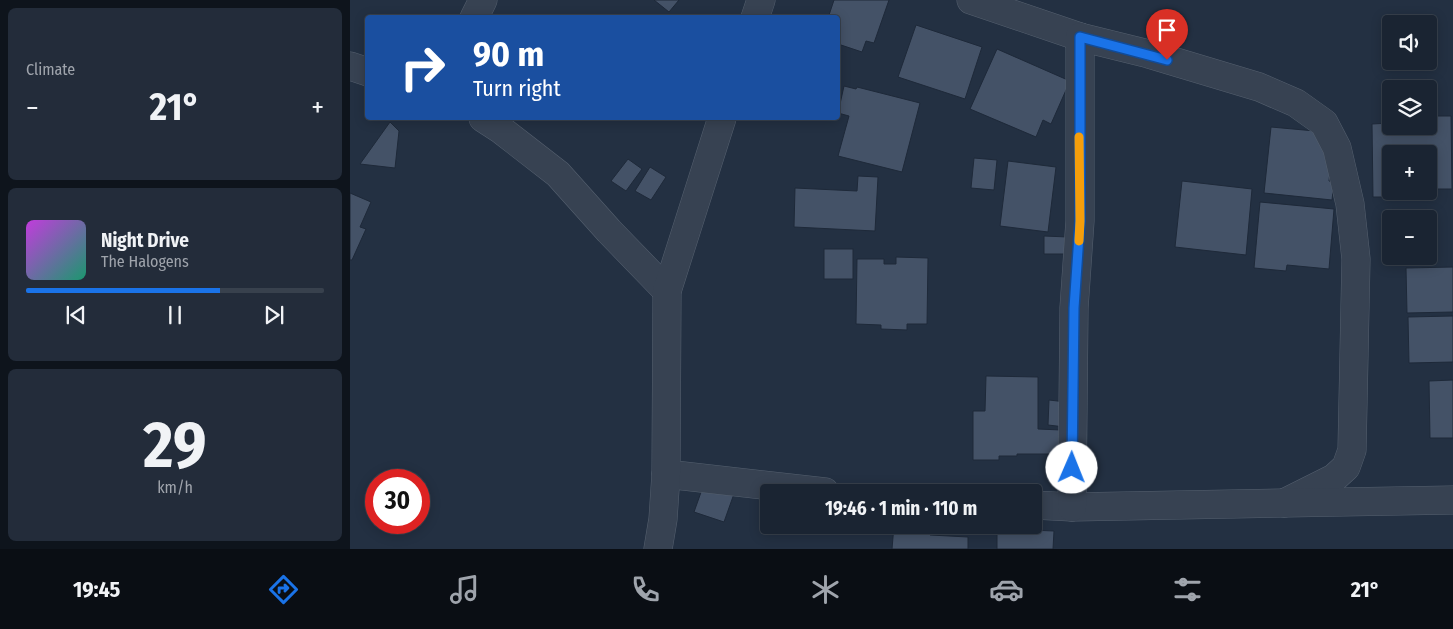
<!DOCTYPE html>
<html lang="en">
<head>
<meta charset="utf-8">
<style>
	:root { --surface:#1a2432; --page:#232c3a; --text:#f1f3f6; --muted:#9fa4ac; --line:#38414d; --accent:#1a73e8 }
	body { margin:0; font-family:"Fira Sans Condensed",sans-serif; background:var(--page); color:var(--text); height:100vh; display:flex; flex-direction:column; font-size:19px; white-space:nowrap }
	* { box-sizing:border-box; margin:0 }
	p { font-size:16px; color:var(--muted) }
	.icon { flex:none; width:28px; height:28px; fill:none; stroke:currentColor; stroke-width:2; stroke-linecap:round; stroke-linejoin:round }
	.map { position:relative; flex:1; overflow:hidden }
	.details { display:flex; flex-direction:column; gap:8px; padding:8px; background:#0e141c; width:350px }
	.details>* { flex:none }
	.top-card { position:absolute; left:15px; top:15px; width:475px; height:105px; border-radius:5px; box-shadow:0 2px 12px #0003,0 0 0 1px var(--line); background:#1a4fa0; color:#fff; overflow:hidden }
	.tools { position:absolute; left:1032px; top:15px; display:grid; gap:10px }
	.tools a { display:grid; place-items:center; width:55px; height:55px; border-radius:5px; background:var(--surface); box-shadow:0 2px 12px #0003,0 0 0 1px var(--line); font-size:25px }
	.speed { position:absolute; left:15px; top:469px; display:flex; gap:10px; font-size:25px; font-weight:700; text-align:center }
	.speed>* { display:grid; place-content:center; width:65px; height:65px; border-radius:50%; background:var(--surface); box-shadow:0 2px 12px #0003,0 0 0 1px var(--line); line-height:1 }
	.speed .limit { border:8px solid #d22; background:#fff; color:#111 }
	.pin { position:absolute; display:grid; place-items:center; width:42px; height:42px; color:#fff; margin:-51px -21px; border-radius:50% 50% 50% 0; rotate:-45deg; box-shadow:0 0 5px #0007 }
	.pin .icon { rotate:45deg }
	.me { position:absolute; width:55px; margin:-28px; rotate:1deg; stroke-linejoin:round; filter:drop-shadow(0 0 4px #0008) }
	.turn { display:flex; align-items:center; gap:18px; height:105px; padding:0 25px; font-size:22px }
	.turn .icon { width:65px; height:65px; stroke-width:2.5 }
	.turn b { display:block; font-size:35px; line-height:42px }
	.big { font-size:38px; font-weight:700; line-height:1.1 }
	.details .card { flex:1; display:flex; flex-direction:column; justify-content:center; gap:8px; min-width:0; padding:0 18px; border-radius:8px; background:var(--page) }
	.details .dial { align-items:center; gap:0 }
	.dial b { font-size:65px; line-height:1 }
	.song { display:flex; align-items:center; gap:15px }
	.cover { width:60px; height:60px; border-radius:8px; background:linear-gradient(135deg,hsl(290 70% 55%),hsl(160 70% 35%)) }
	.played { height:5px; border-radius:2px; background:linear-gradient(90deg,var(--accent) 65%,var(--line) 65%) }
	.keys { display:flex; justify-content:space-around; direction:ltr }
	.heat { display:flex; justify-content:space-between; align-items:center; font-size:28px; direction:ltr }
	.trip { position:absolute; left:410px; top:484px; width:282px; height:50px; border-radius:5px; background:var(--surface); box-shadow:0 2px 12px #0003,0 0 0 1px var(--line); font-weight:700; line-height:50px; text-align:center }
	.tab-bar { display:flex; height:80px; justify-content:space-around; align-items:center; background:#0a0e14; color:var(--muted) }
	.tab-bar .icon { width:35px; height:35px }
	.tab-bar .current { color:var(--accent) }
	.tab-bar b { font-size:22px; color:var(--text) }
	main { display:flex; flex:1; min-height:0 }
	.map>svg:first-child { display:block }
	.building { fill:#445267; stroke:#1e2939 }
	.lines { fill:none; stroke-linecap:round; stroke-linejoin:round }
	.minor-casing { stroke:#55606f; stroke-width:29 }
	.minor { stroke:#374252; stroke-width:28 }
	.route-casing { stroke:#114b97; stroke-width:12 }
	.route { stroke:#1a73e8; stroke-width:9 }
	.slow { stroke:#f59e0b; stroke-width:9 }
</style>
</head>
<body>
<main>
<section class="details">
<div class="card"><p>Climate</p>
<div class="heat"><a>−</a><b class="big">21°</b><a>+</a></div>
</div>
<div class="card">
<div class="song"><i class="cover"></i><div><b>Night Drive</b><p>The Halogens</p></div></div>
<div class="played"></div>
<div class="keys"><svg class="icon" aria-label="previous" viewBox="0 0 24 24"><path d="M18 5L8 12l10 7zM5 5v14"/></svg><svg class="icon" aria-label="pause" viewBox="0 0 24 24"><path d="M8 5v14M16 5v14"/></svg><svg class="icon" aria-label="next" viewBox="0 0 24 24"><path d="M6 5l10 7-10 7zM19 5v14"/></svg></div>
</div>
<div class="card dial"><b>29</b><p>km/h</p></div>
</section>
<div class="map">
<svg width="1103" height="549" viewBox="0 0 1103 549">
	<rect width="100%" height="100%" fill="#233042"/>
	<g class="building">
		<path d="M304,0h25l-10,12z"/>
		<path d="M484,0h55l-15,43 -8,-2 -4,11 -24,-8v-26h-10z"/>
		<path d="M566,25l66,22 -17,52 -67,-22z"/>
		<path d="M647,49l73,32 -19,43 -8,-4 -7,17 -66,-28z"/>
		<path d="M494,86l12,3 1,-2 63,16 -18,69 -64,-16 11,-40 -11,-3z"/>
		<path d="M1079,116h22l1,73h-23v-35h-38v37h10v6h-28l-1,-73 19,-1v3h11v4l15,-1v-3h12z"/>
		<path d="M40,122l9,9 -4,37 -35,-4z"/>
		<path d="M921,127l55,5 6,19 -3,30 5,1 -2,18 -68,-7z"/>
		<path d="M624,158l23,2 -3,30 -23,-2z"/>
		<path d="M278,159l14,10 -16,22 -15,-10z"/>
		<path d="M658,161l48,6 -8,65 -48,-6z"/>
		<path d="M300,167l16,10 -15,23 -16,-9z"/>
		<path d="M508,176l20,1 -3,54 -81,-4 1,-39 62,3z"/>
		<path d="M832,181l70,8 -6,66 -71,-8z"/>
		<path d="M0,193l21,9 -11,25 6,2 -14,31h-2z"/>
		<path d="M910,202l74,7 -5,60 -42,-4 -1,6 -32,-3z"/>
		<path d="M694,236l24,1v17h-24z"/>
		<rect x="474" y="249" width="29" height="30"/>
		<path d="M546,257l32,1 -1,66h-20v6l-26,-1v-4l-25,-1 1,-65h27v5h12z"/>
		<path d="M1103,267v45l-46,1 -1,-45z"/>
		<path d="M1103,316v46l-44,1 -1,-46z"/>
		<path d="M636,376l52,1v52l23,1v24h-44v2h-18v4h-26v-49h12z"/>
		<path d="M1103,380v58h-23l-1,-57z"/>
		<path d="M699,400l17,2 -1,25 -17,-2z"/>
		<path d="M355,481l30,10 -11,31 -30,-10z"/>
		<path d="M544,525h36v10l38,2v12h-76z"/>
		<path d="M647,525h33v5l24,1 -1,18h-56z"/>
	</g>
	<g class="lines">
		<defs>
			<g id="minor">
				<path d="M621,0l109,37 69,17 110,33 37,16 28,20 13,25 13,56 6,55 -4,191 -6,17 -12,11 -50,25"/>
				<path d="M124,18l9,-18"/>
				<path d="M405,18l6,-18"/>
				<path d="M0,66l18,6"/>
				<path d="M133,118l17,11 58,45 51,57 58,60"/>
				<path d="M316,474l159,18"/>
				<path d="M684,505l38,2 381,-7"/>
				<path d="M722,507l2,-199 6,-87v-184"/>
				<path d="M308,549l5,-30 3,-45 1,-183 55,-173"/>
			</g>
		</defs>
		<use href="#minor" class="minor-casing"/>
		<use href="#minor" class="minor"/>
	</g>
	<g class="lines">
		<defs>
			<path id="route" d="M722,468l2,-160 6,-87v-184l87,23"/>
		</defs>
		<use href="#route" class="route-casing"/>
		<use href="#route" class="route"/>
		<path class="slow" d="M729,241l1,-20 -1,-84"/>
	</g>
</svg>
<div class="tools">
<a><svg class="icon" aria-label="sound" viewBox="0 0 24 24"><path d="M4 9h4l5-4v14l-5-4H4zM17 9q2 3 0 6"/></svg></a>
<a><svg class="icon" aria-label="layers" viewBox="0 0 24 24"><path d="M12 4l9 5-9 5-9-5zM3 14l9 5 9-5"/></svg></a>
<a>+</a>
<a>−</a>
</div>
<div class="speed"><div class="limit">30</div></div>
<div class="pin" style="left:817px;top:60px;background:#d93025"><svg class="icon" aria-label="arrive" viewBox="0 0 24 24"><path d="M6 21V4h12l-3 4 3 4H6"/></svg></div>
<svg class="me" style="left:722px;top:468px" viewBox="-20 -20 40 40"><circle r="19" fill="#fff"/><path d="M0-13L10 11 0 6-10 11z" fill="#1a73e8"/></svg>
<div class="trip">19:46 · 1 min · 110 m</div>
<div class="top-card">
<div class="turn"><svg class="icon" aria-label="right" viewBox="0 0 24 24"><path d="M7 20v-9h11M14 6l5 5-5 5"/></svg><div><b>90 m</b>Turn right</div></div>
</div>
</div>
</main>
<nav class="tab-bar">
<b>19:45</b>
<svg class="icon current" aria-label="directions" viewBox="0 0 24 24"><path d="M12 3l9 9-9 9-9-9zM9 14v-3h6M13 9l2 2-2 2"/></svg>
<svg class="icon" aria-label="music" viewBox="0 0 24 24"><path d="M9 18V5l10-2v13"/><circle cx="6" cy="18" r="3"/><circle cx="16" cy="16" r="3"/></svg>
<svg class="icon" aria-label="phone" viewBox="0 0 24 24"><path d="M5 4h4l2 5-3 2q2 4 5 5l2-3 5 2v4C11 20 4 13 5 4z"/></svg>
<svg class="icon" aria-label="climate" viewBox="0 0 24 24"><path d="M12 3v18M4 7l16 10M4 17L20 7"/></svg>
<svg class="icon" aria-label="car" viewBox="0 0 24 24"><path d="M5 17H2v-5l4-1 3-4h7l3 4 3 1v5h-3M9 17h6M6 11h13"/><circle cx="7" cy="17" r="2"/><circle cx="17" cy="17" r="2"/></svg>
<svg class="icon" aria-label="filters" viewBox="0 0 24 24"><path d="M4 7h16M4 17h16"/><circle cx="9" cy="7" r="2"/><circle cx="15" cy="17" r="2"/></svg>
<b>21°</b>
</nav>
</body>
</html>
